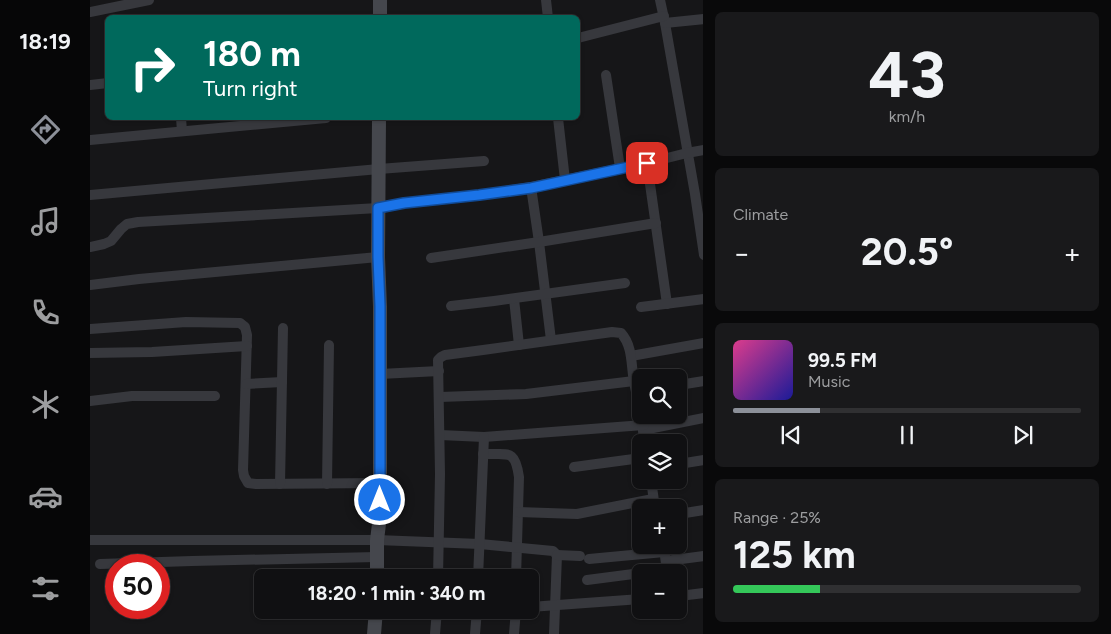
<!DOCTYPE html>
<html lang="en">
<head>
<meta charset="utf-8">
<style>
	:root { --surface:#101012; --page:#19191b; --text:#f1f3f6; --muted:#9c9d9f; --line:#303032; --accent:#8c9099 }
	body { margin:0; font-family:Figtree,sans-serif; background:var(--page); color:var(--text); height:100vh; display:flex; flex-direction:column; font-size:19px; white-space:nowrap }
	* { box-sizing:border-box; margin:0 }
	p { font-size:16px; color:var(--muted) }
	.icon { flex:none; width:28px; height:28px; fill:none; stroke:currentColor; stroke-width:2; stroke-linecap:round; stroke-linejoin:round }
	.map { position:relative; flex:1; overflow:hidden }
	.details { display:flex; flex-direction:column; gap:12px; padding:12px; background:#09090a; width:408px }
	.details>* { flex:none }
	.guide { position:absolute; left:15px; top:15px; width:475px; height:105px; border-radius:8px; box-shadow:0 1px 4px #0004,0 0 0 1px var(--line); background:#00695c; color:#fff; overflow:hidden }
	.fabs { position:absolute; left:542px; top:369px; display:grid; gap:10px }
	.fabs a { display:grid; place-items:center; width:55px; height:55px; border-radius:8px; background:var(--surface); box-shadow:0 1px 4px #0004,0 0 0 1px var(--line); font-size:25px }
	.speed { position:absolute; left:15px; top:554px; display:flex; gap:10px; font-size:25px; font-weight:700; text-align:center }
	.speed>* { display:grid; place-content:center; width:65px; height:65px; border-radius:50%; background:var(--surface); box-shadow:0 1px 4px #0004,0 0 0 1px var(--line); line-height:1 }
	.speed .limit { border:8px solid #d22; background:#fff; color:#111 }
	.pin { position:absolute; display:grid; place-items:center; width:42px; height:42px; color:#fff; margin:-21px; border-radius:10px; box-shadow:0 2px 8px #0006 }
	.me { position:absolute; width:55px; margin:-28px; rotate:0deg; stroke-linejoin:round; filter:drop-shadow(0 0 4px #0008) }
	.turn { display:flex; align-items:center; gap:18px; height:105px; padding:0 15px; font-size:22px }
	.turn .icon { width:65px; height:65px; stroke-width:2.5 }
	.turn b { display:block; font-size:35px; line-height:42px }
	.big { font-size:38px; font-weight:700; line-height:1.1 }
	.details .card { flex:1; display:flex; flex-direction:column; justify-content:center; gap:8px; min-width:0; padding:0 18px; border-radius:8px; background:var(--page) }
	.details .dial { align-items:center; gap:0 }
	.dial b { font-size:65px; line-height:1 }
	.song { display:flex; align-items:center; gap:15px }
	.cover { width:60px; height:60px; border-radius:8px; background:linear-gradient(135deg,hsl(330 70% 55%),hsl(240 70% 35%)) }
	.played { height:5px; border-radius:2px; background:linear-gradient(90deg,var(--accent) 25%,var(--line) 25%) }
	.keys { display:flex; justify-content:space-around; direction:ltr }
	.heat { display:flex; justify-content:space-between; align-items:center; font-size:28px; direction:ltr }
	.charge { height:8px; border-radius:4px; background:linear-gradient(90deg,#34c759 25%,var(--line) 0) }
	.trip { position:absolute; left:164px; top:569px; width:285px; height:50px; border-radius:8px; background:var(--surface); box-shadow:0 1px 4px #0004,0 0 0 1px var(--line); font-weight:700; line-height:50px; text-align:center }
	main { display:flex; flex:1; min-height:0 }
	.tab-bar { display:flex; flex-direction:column; width:90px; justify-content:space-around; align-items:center; background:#060607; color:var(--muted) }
	.tab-bar .icon { width:35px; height:35px }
	.tab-bar .selected { color:var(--accent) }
	.tab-bar b { font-size:22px; color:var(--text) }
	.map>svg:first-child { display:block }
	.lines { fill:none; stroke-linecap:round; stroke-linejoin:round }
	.street { stroke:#37383d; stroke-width:10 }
	.secondary { stroke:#45474d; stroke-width:14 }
	.route-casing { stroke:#114b97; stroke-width:12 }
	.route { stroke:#1a73e8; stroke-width:9 }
</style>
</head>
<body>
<main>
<nav class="tab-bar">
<b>18:19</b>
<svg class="icon selected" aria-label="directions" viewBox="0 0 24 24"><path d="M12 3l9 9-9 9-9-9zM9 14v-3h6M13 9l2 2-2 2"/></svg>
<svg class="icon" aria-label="music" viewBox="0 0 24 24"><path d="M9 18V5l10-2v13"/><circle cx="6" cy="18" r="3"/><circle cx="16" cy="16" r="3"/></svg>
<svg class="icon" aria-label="phone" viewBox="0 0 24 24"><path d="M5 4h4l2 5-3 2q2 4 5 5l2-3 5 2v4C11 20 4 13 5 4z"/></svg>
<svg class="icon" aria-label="climate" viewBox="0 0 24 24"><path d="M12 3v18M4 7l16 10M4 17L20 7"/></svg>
<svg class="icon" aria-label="car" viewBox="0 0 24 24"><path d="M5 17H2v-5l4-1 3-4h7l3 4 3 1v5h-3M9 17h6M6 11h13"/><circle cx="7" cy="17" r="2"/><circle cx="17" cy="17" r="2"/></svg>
<svg class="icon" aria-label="filters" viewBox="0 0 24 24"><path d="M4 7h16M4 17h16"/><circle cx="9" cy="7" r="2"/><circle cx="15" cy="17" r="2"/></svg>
</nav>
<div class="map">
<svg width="614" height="634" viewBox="0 0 614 634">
	<rect width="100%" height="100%" fill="#161618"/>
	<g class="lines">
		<g class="street">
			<path d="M456,0l2,18"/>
			<path d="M570,0l5,23 30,171 9,61"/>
			<path d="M0,12l59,-12"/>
			<path d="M575,23l39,-4"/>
			<path d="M488,38l86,-22"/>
			<path d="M516,75l14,93"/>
			<path d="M0,85l18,-2"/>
			<path d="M91,118l1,13"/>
			<path d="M468,118l7,62"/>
			<path d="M0,140l236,-22"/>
			<path d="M557,163l20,141"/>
			<path d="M441,187l8,55 12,98"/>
			<path d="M0,195l289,-26 105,-8"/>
			<path d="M0,247l14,-3 7,-3 10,-12 6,-5 11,-2 240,-14 25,-5 76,-8 52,-8 116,-24 40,-10 17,-3"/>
			<path d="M341,258l108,-16 117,-19"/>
			<path d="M0,285l49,-6 239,-22"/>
			<path d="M424,299l5,46"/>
			<path d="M361,306l43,-5 131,-18"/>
			<path d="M551,307l63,-8"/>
			<path d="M0,329l96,-7 54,1 5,4 2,8 -4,135 1,6 4,7 8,1 124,-1"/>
			<path d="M0,353l62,-1 95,-6"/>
			<path d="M541,356l73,-13"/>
			<path d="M290,374l59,-3"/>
			<path d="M156,384l36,-2"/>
			<path d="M589,385l25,-4"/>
			<path d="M350,397l86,-3 108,-13"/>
			<path d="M0,401l42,-5h83"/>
			<path d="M554,424l-1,6 1,12"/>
			<path d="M553,430l61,-12"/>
			<path d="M350,435l44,2 160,-12"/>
			<path d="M393,454c25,1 32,-6 36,23l-3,101"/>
			<path d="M589,464l25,-4"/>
			<path d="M484,467l67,-9"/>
			<path d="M561,480l4,28"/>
			<path d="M190,484l3,-156"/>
			<path d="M237,484l2,-139"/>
			<path d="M428,512l59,2 76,-15"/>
			<path d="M589,514l25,-4"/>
			<path d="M0,540h287l103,4 73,7 4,4 -3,79"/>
			<path d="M467,555l23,1"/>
			<path d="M575,556l2,16"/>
			<path d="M499,559l75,-7"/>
			<path d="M576,561l38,-5"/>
			<path d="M10,564l92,-3 185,-4"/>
			<path d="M556,572l21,-2"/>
			<path d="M348,578l2,-104 -2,-114 3,-3 4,-2 38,-5 129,-18 9,1c12,13 10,33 13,49 2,11 5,21 7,31"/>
			<path d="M388,578l6,-141"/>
			<path d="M497,580l54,-7"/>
			<path d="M589,596l25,-3"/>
			<path d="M440,607l111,-8"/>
			<path d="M345,634l2,-24"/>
			<path d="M385,634l2,-24"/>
			<path d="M424,634l2,-24"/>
		</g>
		<g class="secondary">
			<path d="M290,0v18"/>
			<path d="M287,578v-38l3,-24v-209l-2,-50 1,-139"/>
			<path d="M284,634l2,-24"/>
		</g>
	</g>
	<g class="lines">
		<defs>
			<path id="route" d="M290,500v-194l-2,-49v-49l26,-5 75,-8 52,-7 116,-25"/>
		</defs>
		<use href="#route" class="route-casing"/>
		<use href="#route" class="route"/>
	</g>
</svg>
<div class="fabs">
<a><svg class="icon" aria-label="search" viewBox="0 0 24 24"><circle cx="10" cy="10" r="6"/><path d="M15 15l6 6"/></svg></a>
<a><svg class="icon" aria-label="layers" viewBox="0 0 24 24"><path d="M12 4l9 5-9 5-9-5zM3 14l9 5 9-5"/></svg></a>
<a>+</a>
<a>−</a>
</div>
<div class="speed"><div class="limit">50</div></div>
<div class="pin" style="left:557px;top:163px;background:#d93025"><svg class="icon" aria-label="arrive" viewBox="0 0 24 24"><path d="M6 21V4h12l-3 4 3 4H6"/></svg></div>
<svg class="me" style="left:290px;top:500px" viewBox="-20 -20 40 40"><circle r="17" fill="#1a73e8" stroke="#fff" stroke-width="3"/><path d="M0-11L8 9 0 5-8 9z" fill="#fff"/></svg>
<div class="trip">18:20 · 1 min · 340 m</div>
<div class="guide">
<div class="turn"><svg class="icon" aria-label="right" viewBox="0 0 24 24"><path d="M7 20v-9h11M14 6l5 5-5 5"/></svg><div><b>180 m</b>Turn right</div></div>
</div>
</div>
<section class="details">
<div class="card dial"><b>43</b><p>km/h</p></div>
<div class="card"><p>Climate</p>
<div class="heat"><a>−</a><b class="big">20.5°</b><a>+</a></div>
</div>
<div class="card">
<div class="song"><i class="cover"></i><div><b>99.5 FM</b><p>Music</p></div></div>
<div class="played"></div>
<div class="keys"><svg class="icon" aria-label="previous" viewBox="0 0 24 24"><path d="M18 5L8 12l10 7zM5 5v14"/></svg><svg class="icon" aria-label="pause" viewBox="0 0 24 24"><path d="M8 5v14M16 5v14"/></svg><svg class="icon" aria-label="next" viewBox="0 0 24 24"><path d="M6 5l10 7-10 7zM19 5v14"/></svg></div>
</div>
<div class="card"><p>Range · 25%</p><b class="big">125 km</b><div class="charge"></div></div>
</section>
</main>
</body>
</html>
